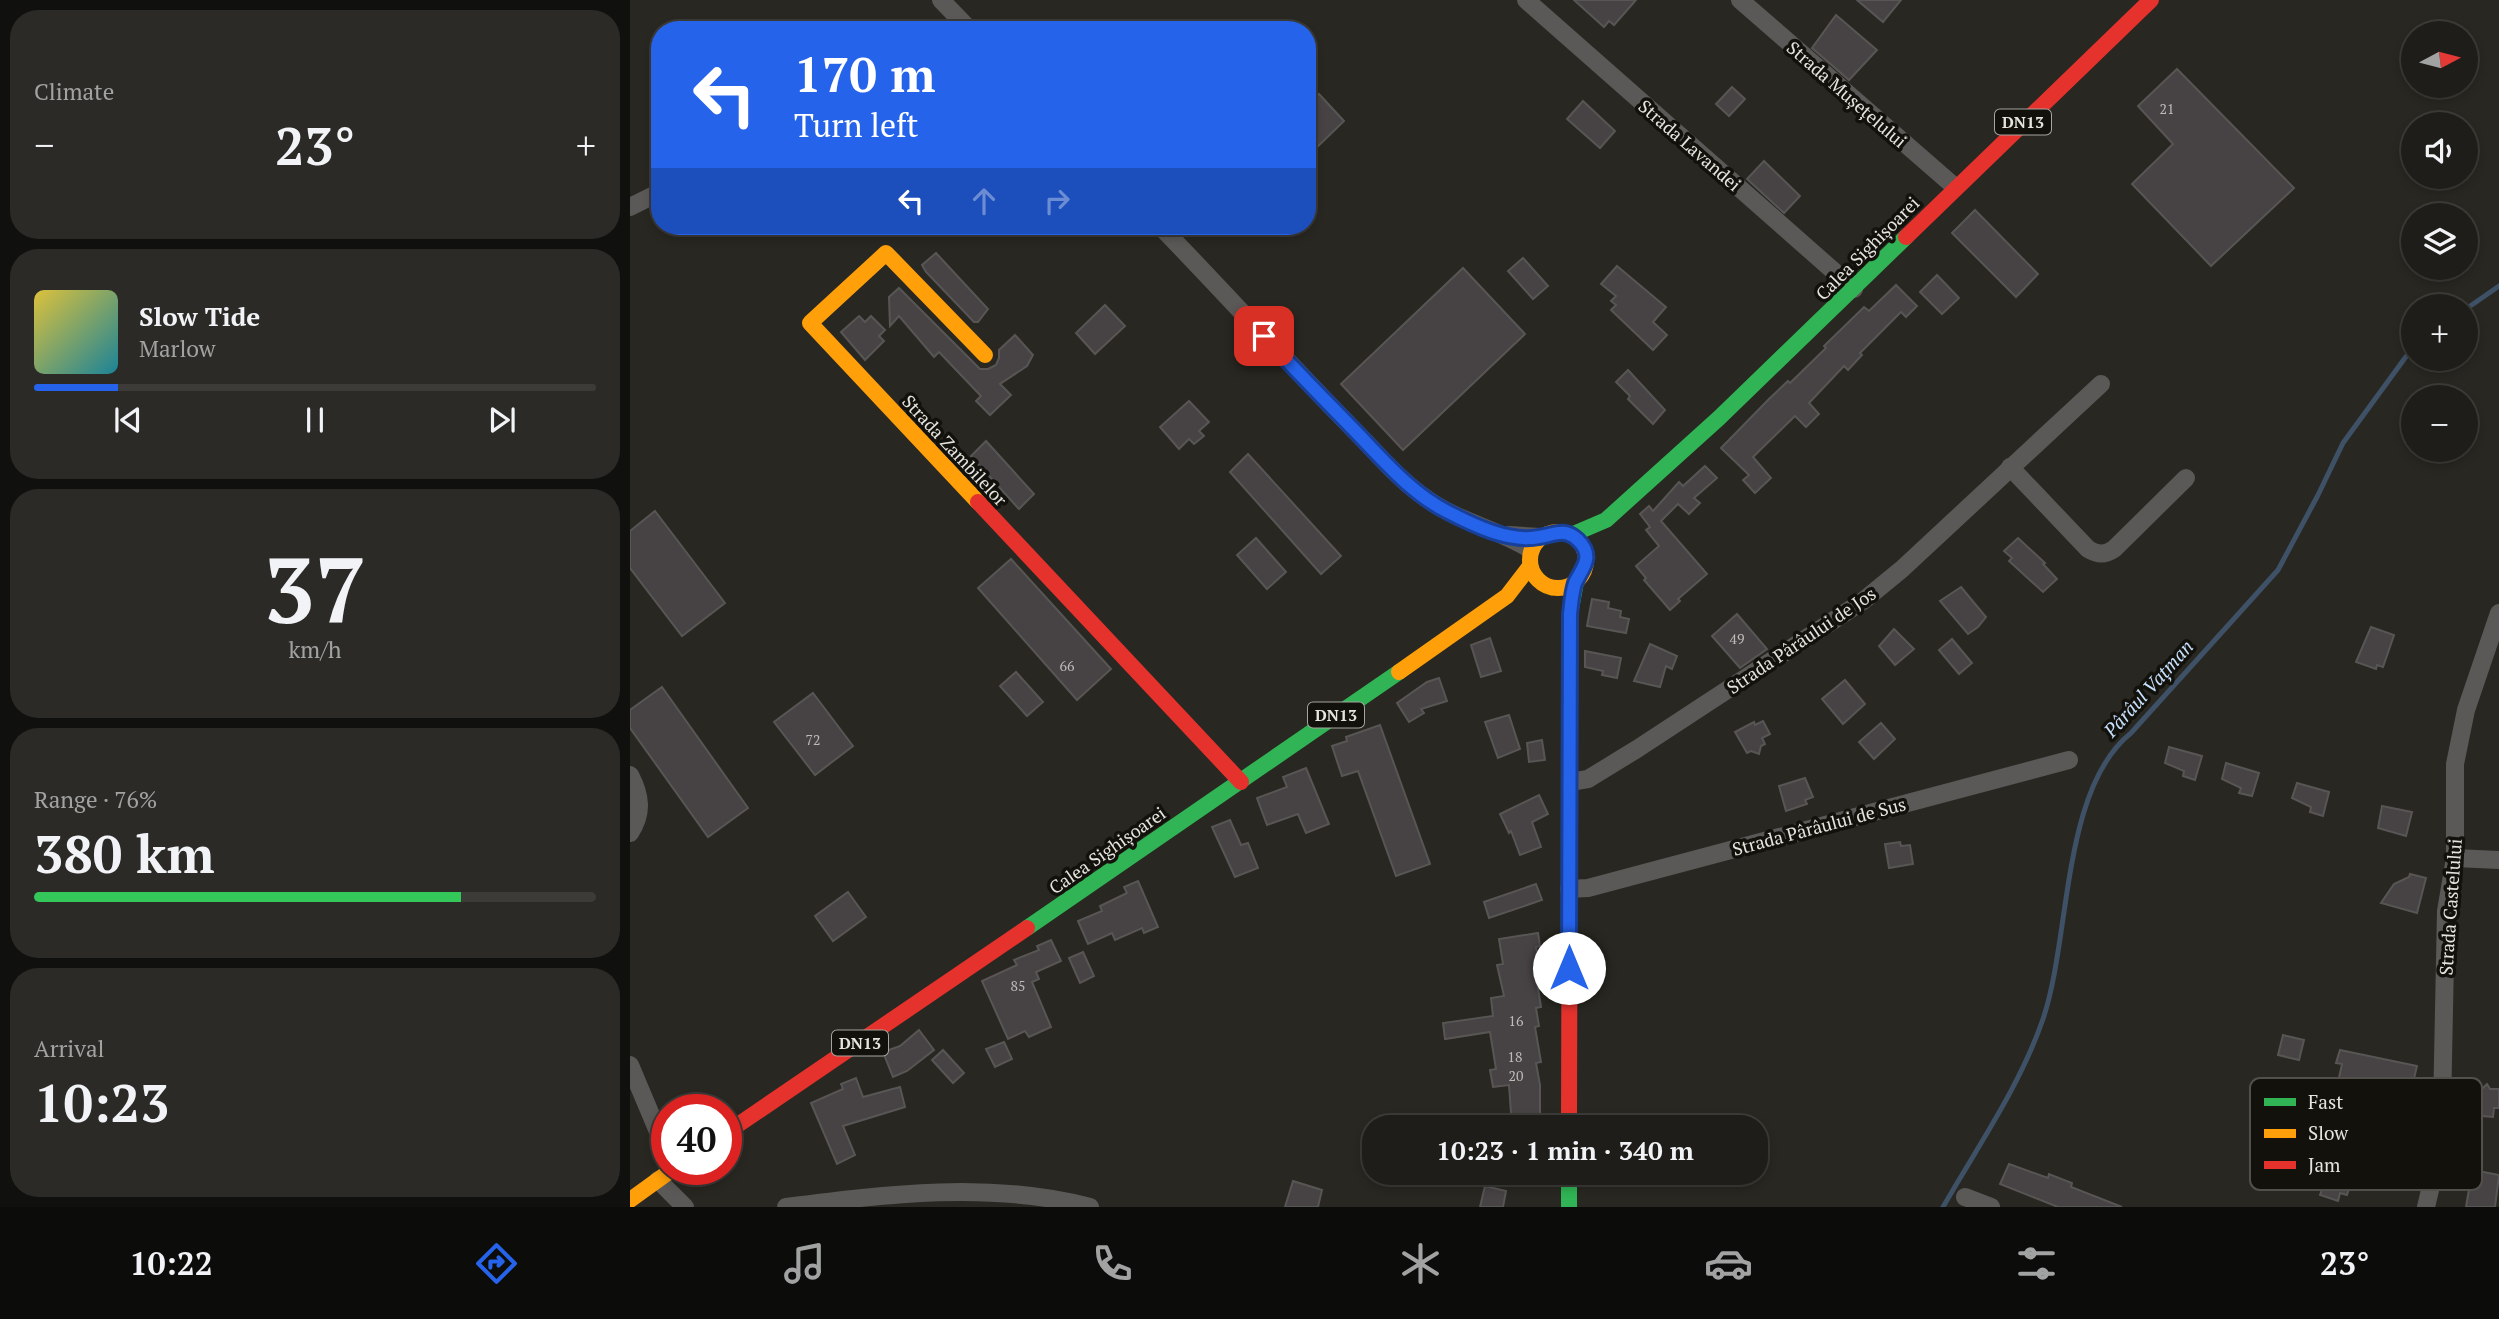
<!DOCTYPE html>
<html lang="en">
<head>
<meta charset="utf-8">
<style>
	:root { --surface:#1e1d19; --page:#2b2a26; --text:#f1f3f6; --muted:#a1a2a2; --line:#3c3b38; --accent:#2563eb }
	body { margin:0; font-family:"PT Serif",serif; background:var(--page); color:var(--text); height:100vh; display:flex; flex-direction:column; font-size:26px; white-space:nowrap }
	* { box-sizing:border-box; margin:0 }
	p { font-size:23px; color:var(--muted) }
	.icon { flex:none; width:38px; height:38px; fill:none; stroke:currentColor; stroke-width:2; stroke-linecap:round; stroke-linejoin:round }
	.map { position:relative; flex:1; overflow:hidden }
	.side { display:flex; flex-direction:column; gap:10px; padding:10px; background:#10100e; width:630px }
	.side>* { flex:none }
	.top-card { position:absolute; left:21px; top:21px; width:665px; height:214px; border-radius:28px; box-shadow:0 4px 10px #0003,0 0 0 2px var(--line); background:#2563eb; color:#fff; overflow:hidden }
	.needle { width:46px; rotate:83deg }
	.tools { position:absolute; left:1771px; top:21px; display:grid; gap:14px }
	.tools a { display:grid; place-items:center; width:77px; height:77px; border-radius:50%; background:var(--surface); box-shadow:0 4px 10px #0003,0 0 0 2px var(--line); font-size:35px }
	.speed { position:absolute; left:21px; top:1094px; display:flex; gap:14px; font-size:35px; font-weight:700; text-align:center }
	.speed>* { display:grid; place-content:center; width:91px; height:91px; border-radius:50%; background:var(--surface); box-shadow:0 4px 10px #0003,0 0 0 2px var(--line); line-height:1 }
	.speed .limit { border:10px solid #d22; background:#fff; color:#111 }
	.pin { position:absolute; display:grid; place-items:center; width:60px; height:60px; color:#fff; margin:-30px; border-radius:14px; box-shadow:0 4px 10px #0006 }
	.me { position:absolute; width:77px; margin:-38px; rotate:0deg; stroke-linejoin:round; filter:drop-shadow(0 0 5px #0008) }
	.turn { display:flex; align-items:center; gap:24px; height:147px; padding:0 28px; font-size:32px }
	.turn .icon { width:91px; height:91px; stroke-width:2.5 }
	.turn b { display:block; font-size:49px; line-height:60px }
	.lanes { display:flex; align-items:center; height:66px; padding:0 28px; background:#0003; justify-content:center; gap:35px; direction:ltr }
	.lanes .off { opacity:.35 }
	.big { font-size:52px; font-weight:700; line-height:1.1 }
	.side .card { flex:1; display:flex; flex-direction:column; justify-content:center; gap:10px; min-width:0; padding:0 24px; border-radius:28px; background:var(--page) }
	.side .dial { align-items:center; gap:0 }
	.dial b { font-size:91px; line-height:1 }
	.song { display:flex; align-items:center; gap:21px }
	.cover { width:84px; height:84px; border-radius:10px; background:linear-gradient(135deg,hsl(50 70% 55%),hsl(190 70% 35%)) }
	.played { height:7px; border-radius:4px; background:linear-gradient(90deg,var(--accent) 15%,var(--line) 15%) }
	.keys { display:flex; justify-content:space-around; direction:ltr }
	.heat { display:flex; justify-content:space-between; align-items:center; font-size:38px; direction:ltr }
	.charge { height:10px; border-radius:5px; background:linear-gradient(90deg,#34c759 76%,var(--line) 0) }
	.trip { position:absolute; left:732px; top:1115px; width:406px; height:70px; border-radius:28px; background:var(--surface); box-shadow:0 4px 10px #0003,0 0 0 2px var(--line); font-weight:700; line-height:70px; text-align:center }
	.tabs { display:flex; height:112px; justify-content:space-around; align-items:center; background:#0c0c0a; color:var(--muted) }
	.tabs .icon { width:49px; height:49px }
	.tabs .on { color:var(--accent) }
	.tabs b { font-size:32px; color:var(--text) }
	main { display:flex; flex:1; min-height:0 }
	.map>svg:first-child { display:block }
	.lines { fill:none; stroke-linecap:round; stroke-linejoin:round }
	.stream { stroke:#3e5166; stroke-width:5 }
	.building { fill:#474244; stroke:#585655; stroke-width:2 }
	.street { stroke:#5b5958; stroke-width:18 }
	.fast { stroke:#30b455; stroke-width:16 }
	.slow { stroke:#ff9f0a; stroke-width:16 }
	.jam { stroke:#e5322d; stroke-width:16 }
	.route-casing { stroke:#184099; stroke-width:18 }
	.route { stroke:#2563eb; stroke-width:12 }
	.labels { text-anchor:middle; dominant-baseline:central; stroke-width:7; stroke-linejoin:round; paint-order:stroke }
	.number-label { font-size:14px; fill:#bebcb8 }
	.shield { fill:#12110c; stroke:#a6a59f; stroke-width:2 }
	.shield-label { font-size:16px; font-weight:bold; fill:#e6e4de }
	.street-label { font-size:18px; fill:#e6e4de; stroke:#12110c }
	.water-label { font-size:19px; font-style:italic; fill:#c7e0fc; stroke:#12110c }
	.key { fill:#12110c; stroke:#52504b; stroke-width:2 }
	.key-label { font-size:19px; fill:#e6e4de }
</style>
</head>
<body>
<main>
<section class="side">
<div class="card"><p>Climate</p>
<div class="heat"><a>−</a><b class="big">23°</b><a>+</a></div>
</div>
<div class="card">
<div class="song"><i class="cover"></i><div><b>Slow Tide</b><p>Marlow</p></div></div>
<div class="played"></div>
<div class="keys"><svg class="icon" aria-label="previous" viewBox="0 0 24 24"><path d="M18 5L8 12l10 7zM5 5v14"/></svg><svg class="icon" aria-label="pause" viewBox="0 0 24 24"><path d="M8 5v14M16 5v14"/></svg><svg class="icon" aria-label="next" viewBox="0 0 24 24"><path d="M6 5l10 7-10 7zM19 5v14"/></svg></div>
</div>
<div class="card dial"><b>37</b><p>km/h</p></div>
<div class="card"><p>Range · 76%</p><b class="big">380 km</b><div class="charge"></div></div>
<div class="card"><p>Arrival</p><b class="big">10:23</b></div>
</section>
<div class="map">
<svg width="1869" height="1207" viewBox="0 0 1869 1207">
	<rect width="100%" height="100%" fill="#282721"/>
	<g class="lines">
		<g class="stream">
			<path d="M1836,309l33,-23"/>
			<path d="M1313,1207c35,-61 77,-121 100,-188 28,-82 18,-230 88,-286l147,-163 40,-75 25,-52 70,-96"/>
		</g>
	</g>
	<g class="building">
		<path d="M944,0h62l-22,25 -5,-4 -5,6z"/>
		<path d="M1227,0h44l-18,22z"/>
		<path d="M1206,15l41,35 -28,30 -37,-32z"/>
		<path d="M1547,69l117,119 -83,78 -79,-82 41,-40 -35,-38z"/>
		<path d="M1102,87l13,12 -16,17 -13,-12z"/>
		<path d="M689,94l25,27 -37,36v-53z"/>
		<path d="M953,101l32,30 -15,17 -33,-29z"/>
		<path d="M1134,161l36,35 -16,17 -37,-34z"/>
		<path d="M1345,210l63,64 -22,23 -64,-64z"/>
		<path d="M306,253l52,56 -10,13h-4l-48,-50 -4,-7z"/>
		<path d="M893,258l25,28 -15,13 -25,-28z"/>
		<path d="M987,266l49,41 -13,15 14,13 -14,15 -42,-40 5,-5 -5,-4 5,-5 -15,-12z"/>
		<path d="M833,268l62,66 -122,116 -62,-66z"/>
		<path d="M1307,275l22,23 -17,16 -22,-22z"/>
		<path d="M1266,285l21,21 -11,11 -5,-5 -41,41 2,2 -14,15 -4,-4 -35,37 10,11 -13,13 -11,-11 -42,41 18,21 -16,15 -12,-13 6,-5 -28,-27 48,-49 19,-18 2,2 36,-35 -2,-2 40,-39 5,4z"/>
		<path d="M269,288l81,81h8l8,-4 3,-7v-8l16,-15 18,20 -6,11 -27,18 11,11 -21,20 -14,-14 5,-5 -42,-44 -5,5 -35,-41 -9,10 -1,-29z"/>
		<path d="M475,305l20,21 -30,28 -19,-21z"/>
		<path d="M229,316l6,6 6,-6 14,14 -6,6 5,5 -19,19 -24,-28z"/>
		<path d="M998,370l37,40 -12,14 -25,-25 2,-3 -14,-14z"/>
		<path d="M559,401l20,21 -10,9 5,5 -10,8 -5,-5 -10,10 -19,-22z"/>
		<path d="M356,441l48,53 -15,15 -48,-53z"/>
		<path d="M618,454l93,102 -20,18 -91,-102z"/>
		<path d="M1075,466l12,12 -23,20 6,5 -11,11 -11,-10 -17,17 46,53 -29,25 2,2 -10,9 -26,-30 2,-2 -10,-12 23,-20 -13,-16 4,-3 -10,-13 9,-8 4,5 26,-29 4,4z"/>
		<path d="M25,511l70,92 -43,33 -52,-68v-37z"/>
		<path d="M626,538l30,34 -19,17 -30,-34z"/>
		<path d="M1388,538l27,25 -2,1 14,15 -14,13 -34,-31 3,-3 -8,-7z"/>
		<path d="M381,559l100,110 -34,31 -99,-112z"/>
		<path d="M1331,587l25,30 -8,10 -10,7 -28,-33z"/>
		<path d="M962,599l17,3 -1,6 13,3 -1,6 9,2 -3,14 -39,-7z"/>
		<path d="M1107,614l30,35 -27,19 -28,-32z"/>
		<path d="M1741,627l23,8 -11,32 -6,-2 -1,4 -20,-7z"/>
		<path d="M1264,629l20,20 -19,16 -16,-19z"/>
		<path d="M860,638l11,33 -20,6 -10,-32z"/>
		<path d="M1322,639l20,24 -13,11 -20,-24z"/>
		<path d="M1020,644l27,12 -5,13 -6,-3 -6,21 -26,-6z"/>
		<path d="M955,651l36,7 -4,20 -15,-3 1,-4 -18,-4z"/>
		<path d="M386,672l27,30 -16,14 -27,-30z"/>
		<path d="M809,678l8,23 -26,8 3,4 -15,9 -12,-19 30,-21z"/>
		<path d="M1215,680l20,24 -22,20 -21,-25z"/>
		<path d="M32,687l86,121 -40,29 -78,-109v-18z"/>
		<path d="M183,693l40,53 -38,29 -41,-53z"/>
		<path d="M879,715l11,34 -22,9 -13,-36z"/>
		<path d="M1133,721l7,13 -8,4 3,6 -4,2 -2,8 -8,-3 -4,2 -12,-21 19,-10 1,3z"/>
		<path d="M1251,723l14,16 -21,20 -15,-17z"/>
		<path d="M750,725l50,139 -34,12 -38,-105 -16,5 -10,-30 15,-5 -1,-4z"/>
		<path d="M912,740l3,20 -16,2 -2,-19z"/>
		<path d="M1539,747l33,9 -7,24 -12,-4 1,-5 -19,-8z"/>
		<path d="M1596,763l33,10 -7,23 -13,-3 2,-5 -19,-9z"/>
		<path d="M676,768l23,56 -23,9 -8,-19 -31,11 -10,-27 30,-11 -4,-10z"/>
		<path d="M1175,778l8,19 -8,3 2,4 -21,7 -7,-25z"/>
		<path d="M1667,783l32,9 -6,24 -13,-4 1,-5 -19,-9z"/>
		<path d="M909,795l9,19 -16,8 9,25 -21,8 -9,-24 -2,2 -9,-19z"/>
		<path d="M1752,806l30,6 -6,24 -28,-8z"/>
		<path d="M600,820l11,25 7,-2 10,25 -23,9 -23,-50z"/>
		<path d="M1270,842l1,4 9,-1 3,19 -24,4 -4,-24z"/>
		<path d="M1780,874l16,4 -9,35 -36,-10 13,-19 15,-7z"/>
		<path d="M508,881l20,46 -14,6 -2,-5 -27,12 -3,-7 -24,11 -10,-23 24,-10 -2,-5 27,-13 -3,-6z"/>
		<path d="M906,884l6,16 -53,18 -5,-16z"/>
		<path d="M218,892l18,25 -33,24 -18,-25z"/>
		<path d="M908,933l2,13 -4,1 5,24 -5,1v4l5,31 -5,1 3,18 -4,1 6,35 -5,1 4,22v42h-28l-3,-42 -16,2 -3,-17 6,-1 -6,-37 -45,7 -2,-16 50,-7 -2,-18 13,-2 -7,-31 6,-1 -4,-25z"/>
		<path d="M421,940l10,21 -25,11 3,7 -7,3 19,45 -22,10 -4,-6 -17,8 -26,-58 35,-16 -3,-5 25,-10 -2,-4z"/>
		<path d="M453,952l11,24 -14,7 -11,-25z"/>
		<path d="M289,1030l15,20 -27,21 -14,6 -10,-25 17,-6z"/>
		<path d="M1653,1035l21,5 -5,20 -21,-5z"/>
		<path d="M374,1042l8,17 -17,8 -9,-18z"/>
		<path d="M313,1050l21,23 -11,10 -21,-23z"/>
		<path d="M1710,1050l77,16 -6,25 -45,-12 -3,14 -26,-6 5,-23 -6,-1z"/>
		<path d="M226,1078l7,19 37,-10 5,20 -62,19 12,29 -18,9 -26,-61 32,-14 -2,-5z"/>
		<path d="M1857,1084l3,5h9v19h-5l-1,9 -23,-2 1,-19 4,1v-9h8z"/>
		<path d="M1701,1151l17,6 -3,8 10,3 -8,27 -7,-2 -2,8 -18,-6 3,-8 -13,-4 8,-27 10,3z"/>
		<path d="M1379,1164l39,14 1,-4 23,9 -1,4 51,20h-64l-58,-23z"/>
		<path d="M1843,1170l26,5 -4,32h-29l4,-24 -3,-6z"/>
		<path d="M663,1181l29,9 -4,17h-33z"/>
		<path d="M855,1186l21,5 -3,16h-23z"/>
	</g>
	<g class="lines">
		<g class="street">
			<path d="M311,0l29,30"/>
			<path d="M896,0l328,289"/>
			<path d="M1110,0l215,187"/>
			<path d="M0,207l30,-15"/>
			<path d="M530,226c65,67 128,137 194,204 23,23 45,50 73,69 32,23 71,30 104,51"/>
			<path d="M1380,467l78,82c10,6 17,6 26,0l72,-71"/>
			<path d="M879,535l31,2"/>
			<path d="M0,775c11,21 13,38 0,58"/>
			<path d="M940,782l18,-3 49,-30 226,-148 39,-32 199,-185"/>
			<path d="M1825,858l44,2"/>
			<path d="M939,889l19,-1 481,-128"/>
			<path d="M0,1065l37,88"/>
			<path d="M28,1180l27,27"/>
			<path d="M1335,1197l26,10"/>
			<path d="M156,1207c101,-13 205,-26 304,0"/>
			<path d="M1796,1207l9,-38 7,-60 4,-198 9,-53v-94l11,-54 33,-97"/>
		</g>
		<g class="fast">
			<path d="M941,535l35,-15 113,-102 187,-181"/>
			<path d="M940,741v-127l6,-32"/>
			<path d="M397,928l372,-256"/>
			<path d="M939,1172v35"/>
		</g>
		<g class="slow">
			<path d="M348,502l-168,-179 76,-70 99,102"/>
			<circle cx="928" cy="560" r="28"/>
			<path d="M769,672l108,-76 23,-30"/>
			<path d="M0,1200l43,-31"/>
		</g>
		<g class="jam">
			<path d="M1276,237l245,-237"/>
			<path d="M348,502l263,280"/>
			<path d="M939,1127l1,-386"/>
			<path d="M96,1133l301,-205"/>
		</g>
	</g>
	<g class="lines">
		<defs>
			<path id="route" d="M634,336c30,33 61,64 92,96 28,29 56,62 92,80 25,13 62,31 91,25 15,-2 25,-10 39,3 17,17 4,28 -3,43 -3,9 -4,22 -5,31l-1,354"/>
		</defs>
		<use href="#route" class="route-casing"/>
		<use href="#route" class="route"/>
	</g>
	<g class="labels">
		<g class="number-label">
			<text x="1537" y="108">21</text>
			<text x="1107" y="638">49</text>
			<text x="437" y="665">66</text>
			<text x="183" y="739">72</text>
			<text x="388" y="985">85</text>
			<text x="886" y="1020">16</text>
			<text x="885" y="1056">18</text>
			<text x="886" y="1075">20</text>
		</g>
		<g class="shield">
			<rect x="1365" y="109.5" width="56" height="25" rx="5"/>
			<rect x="678" y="702.5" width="56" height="25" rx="5"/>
			<rect x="202" y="1030.5" width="56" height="25" rx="5"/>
		</g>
		<g class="shield-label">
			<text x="1393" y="122">DN13</text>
			<text x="706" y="715">DN13</text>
			<text x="230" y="1043">DN13</text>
		</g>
		<g class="street-label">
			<text transform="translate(1217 94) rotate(41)">Strada Mușețelului</text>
			<text transform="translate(1060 145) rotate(41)">Strada Lavandei</text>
			<text transform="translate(1237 248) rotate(-45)">Calea Sighișoarei</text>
			<text transform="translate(325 450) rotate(47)">Strada Zambilelor</text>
			<text transform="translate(1171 640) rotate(-34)">Strada Pârâului de Jos</text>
			<text transform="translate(1189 826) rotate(-15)">Strada Pârâului de Sus</text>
			<text transform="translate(477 850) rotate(-35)">Calea Sighișoarei</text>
			<text transform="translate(1820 907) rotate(-86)">Strada Castelului</text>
		</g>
		<g class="water-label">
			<text transform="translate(1518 688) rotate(-48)">Pârâul Vațman</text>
		</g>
	</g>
	<rect x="1620" y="1078" width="232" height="112" rx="10" class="key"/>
	<rect x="1634" y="1098" width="32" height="8" fill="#30b455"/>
	<rect x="1634" y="1129" width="32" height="9" fill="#ff9f0a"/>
	<rect x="1634" y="1161" width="32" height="8" fill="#e5322d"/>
	<g class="key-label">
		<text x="1678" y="1109">Fast</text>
		<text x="1678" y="1140">Slow</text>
		<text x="1678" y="1172">Jam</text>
	</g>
</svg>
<div class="tools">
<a><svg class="needle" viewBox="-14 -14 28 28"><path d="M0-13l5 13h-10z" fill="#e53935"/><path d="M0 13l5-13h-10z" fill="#a1a2a2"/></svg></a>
<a><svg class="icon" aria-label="sound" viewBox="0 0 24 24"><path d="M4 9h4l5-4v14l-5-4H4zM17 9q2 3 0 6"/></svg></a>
<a><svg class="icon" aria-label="layers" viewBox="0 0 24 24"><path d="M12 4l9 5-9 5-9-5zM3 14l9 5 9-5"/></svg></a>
<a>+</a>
<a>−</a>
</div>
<div class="speed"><div class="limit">40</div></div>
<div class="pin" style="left:634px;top:336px;background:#d93025"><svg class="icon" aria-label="arrive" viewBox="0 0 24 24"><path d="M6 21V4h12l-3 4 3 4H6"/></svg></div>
<svg class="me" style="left:939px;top:968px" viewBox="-20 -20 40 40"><circle r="19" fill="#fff"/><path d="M0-13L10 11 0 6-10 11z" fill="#2563eb"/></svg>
<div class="trip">10:23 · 1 min · 340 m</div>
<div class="top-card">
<div class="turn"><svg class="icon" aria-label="left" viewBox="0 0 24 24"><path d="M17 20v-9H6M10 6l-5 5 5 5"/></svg><div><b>170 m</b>Turn left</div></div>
<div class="lanes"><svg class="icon" aria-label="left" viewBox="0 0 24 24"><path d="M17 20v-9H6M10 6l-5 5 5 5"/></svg><svg class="icon off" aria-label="ahead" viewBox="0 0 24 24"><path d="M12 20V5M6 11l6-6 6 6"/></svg><svg class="icon off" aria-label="right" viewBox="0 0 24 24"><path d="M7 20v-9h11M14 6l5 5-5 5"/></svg></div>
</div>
</div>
</main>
<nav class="tabs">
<b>10:22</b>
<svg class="icon on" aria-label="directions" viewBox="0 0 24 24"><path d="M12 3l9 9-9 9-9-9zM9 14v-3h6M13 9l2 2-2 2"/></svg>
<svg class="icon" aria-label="music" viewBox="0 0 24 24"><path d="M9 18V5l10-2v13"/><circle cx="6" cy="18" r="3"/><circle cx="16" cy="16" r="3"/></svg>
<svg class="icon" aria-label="phone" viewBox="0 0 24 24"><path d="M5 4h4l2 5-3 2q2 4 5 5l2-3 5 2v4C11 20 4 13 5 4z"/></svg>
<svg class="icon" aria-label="climate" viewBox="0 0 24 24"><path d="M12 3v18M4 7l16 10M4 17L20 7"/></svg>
<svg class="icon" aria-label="car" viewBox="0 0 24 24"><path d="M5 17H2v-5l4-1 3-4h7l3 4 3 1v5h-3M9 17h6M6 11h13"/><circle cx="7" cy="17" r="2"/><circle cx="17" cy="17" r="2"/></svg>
<svg class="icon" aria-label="filters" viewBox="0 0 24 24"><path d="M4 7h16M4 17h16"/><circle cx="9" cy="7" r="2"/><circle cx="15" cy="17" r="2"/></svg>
<b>23°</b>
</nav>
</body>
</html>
